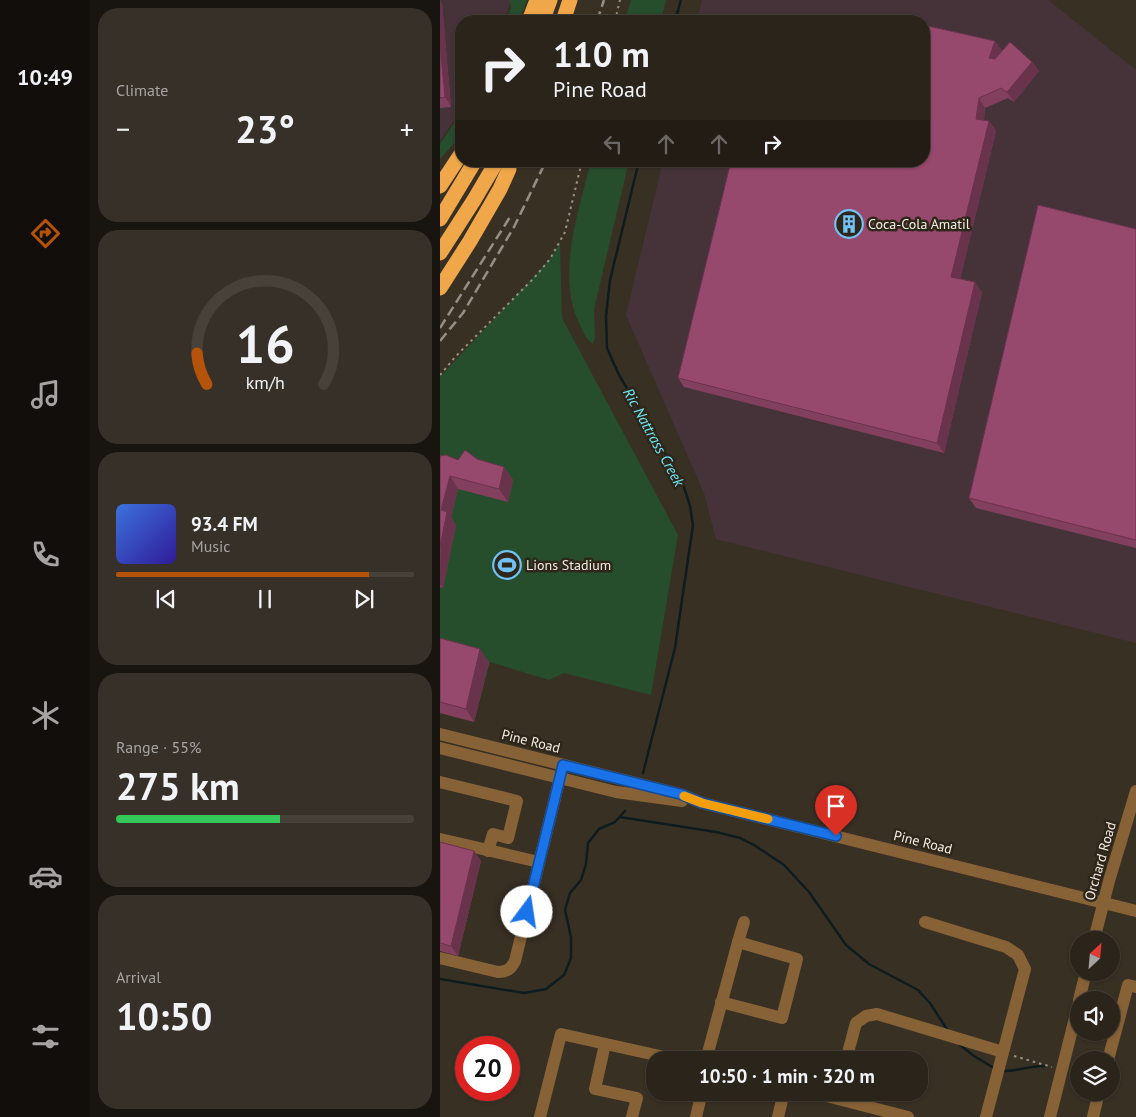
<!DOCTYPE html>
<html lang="en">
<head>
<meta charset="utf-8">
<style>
	:root { --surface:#2b241b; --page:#373028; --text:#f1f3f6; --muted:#a6a4a3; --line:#47413a; --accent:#b45309 }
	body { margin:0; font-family:"PT Sans",sans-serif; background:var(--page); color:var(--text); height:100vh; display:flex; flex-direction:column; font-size:19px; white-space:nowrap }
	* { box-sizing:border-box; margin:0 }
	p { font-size:16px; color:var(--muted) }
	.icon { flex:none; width:28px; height:28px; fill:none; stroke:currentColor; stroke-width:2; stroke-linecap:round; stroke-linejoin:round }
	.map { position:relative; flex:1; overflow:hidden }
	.drawer { display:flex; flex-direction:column; gap:8px; padding:8px; background:#18140f; width:350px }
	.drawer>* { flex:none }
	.top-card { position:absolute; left:15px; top:15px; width:475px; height:152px; border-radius:20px; box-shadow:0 1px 4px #0004,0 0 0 1px var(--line); background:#2b241b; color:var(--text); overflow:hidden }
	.needle { width:32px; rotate:26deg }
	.controls { position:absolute; left:630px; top:931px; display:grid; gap:10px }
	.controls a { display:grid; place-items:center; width:50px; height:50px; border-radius:50%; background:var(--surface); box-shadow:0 1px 4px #0004,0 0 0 1px var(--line); font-size:25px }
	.speed { position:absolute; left:15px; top:1036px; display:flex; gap:10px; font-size:25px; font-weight:700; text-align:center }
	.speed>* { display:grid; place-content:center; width:65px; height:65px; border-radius:50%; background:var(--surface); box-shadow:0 1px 4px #0004,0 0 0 1px var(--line); line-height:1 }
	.speed .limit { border:8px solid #d22; background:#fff; color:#111 }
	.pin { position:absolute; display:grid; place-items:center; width:42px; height:42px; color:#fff; margin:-51px -21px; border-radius:50% 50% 50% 0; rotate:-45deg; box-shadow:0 0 5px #0007 }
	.pin .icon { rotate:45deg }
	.me { position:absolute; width:55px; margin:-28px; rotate:14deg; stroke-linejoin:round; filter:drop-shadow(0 0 4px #0008) }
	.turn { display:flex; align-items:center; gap:18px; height:105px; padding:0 15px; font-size:22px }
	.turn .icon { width:65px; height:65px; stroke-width:2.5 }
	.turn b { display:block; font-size:35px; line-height:42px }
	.lanes { display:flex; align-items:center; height:48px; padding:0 15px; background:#0003; justify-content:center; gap:25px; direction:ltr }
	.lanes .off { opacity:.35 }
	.big { font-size:38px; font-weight:700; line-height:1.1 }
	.drawer .widget { flex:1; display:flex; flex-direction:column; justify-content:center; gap:8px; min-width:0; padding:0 18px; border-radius:20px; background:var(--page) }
	.drawer .dial { align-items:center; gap:0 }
	.dial svg { height:130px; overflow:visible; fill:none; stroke:var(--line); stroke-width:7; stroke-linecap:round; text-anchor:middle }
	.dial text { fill:var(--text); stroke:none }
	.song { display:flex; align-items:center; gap:15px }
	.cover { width:60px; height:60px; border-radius:8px; background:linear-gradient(135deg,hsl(220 70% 55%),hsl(250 70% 35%)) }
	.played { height:5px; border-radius:2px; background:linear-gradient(90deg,var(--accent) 85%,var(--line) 85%) }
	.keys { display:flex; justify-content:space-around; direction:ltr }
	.heat { display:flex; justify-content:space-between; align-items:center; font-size:28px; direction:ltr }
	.charge { height:8px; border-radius:4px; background:linear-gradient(90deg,#34c759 55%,var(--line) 0) }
	.trip { position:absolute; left:206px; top:1051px; width:282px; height:50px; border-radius:20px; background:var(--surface); box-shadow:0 1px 4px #0004,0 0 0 1px var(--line); font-weight:700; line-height:50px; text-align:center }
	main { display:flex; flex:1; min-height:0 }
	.tab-bar { display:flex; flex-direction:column; width:90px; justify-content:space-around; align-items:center; background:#110e0b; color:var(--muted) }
	.tab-bar .icon { width:35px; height:35px }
	.tab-bar .active { color:var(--accent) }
	.tab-bar b { font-size:22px; color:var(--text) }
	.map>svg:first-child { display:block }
	.industrial { fill:#46333a }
	.green { fill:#264e2d }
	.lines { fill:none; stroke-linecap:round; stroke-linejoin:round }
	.stream { stroke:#0d1d1f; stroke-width:2.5 }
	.path { stroke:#979086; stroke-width:2; stroke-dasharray:2.5 4; stroke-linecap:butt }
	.minor { stroke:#876236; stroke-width:12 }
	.highway { stroke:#f0a749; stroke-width:15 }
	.rail { stroke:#958e84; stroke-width:2.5; stroke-dasharray:10 5; stroke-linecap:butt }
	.wall { fill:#823f5e }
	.shaded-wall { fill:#6a334c }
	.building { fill:#97496d; stroke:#6a334c }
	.route-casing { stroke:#114b97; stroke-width:12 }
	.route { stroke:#1a73e8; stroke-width:9 }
	.slow { stroke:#f59e0b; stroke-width:9 }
	.labels { text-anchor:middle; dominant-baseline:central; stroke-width:5; stroke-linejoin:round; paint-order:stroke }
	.poi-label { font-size:14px; fill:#f2ede5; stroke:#2f261a; text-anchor:start }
	.street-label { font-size:14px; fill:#f2ede5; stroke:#2f261a }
	.water-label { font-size:15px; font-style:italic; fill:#69e9f7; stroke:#2f261a }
</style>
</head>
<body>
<main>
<nav class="tab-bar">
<b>10:49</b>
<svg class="icon active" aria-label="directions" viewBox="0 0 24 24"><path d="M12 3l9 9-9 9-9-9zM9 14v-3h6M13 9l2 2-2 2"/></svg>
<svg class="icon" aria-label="music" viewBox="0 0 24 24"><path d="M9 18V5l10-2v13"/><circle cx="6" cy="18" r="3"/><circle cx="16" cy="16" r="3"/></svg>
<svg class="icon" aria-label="phone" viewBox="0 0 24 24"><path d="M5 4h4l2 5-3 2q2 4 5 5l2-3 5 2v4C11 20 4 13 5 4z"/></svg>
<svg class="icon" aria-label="climate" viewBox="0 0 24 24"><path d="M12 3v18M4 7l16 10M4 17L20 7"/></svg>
<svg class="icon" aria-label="car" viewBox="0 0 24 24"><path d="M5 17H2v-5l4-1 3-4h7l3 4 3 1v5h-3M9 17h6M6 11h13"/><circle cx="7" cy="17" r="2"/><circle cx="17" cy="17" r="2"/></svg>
<svg class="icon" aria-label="filters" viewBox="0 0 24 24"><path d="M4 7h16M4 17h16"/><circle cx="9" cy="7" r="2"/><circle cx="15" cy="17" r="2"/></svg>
</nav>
<section class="drawer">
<div class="widget"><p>Climate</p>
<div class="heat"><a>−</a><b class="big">23°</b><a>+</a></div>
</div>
<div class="widget dial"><svg viewBox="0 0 100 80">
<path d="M14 69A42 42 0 1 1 86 69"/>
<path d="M14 69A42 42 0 0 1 8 50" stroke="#b45309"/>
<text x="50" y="56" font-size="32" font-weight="700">16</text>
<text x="50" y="72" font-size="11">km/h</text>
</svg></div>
<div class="widget">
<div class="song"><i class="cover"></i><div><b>93.4 FM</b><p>Music</p></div></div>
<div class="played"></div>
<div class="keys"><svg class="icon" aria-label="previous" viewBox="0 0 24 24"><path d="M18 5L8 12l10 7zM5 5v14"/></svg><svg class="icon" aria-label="pause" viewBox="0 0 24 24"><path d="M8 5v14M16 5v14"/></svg><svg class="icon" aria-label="next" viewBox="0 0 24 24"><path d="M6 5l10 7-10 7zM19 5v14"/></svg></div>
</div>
<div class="widget"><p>Range · 55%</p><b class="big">275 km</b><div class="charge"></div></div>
<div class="widget"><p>Arrival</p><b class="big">10:50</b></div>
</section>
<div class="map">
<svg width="696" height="1117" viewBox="0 0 696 1117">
	<rect width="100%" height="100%" fill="#393024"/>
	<g class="industrial">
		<path d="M0,0h71l-7,21h-43v89l-21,31z"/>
		<path d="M262,0h346l88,70v573l-420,-104 -12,-46 -78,-178 37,-154h261v-140h-227z"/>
	</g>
	<g class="green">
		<path d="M70,0h17l-8,21h-12l4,-13z"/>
		<path d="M191,0h35l-5,21h-36z"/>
		<path d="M21,113c0,26 -5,28 -21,46v-15z"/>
		<path d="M151,161h38l-35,148 1,28 -2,7c-8,-5 -10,-13 -14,-21 -23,-50 0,-112 12,-162z"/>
		<path d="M120,243l2,75 116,217 -27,160 -87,-22 -15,7 -59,-18 -16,60 -34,-9v-336l110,-118z"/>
	</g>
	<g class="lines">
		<g class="stream">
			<path d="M235,21l6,-21"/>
			<path d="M199,161l-29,119 -4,36 1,32 11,25 65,111 7,22 3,19 -18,123 -32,125"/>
			<path d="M180,817l96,15 24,6 14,7 30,20 25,27 37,53 23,19 49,26 12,13 18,28"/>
			<path d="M0,979l84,14 22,-4 18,-14 7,-17v-21l-6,-27 5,-17 11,-13 5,-16 2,-21 11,-14 16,-7 10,-11"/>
			<path d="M520,1045l14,11 20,12"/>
			<path d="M562,1071c16,1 27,-6 44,-5"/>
		</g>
		<g class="path">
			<path d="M175,21l5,-21"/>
			<path d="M0,375l16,-19 78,-78 16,-19 15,-27 17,-71"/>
			<path d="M574,1056l38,11"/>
		</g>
		<g class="minor">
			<path d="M0,734l240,60 22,9 434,108"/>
			<path d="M0,748l176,44 66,9"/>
			<path d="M0,782l77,19 -9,37 -15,-4 -5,17"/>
			<path d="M0,839l99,23"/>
			<path d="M485,922l81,25 12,8 7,14 -39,148"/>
			<path d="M654,940l15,-59 27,-90"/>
			<path d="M298,942l6,-20"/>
			<path d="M0,958l58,14c9,0 13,-3 17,-11l48,-196"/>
			<path d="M639,1000l7,-28"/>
			<path d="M165,1044l-10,45 42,9 -5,19"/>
			<path d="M266,1060l32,-118 59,17 -15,59 -61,-16"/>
			<path d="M406,1060l10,-37 10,-7 11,-2 126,38"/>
			<path d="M668,1060l20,-75 8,2"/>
			<path d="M371,1092l97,25"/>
			<path d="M100,1117l21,-83 117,26"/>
			<path d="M256,1117l6,-25"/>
			<path d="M338,1117l6,-25"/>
			<path d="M610,1117l29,-115"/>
			<path d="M653,1117l6,-25"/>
		</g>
		<g class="highway">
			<path d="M89,21l8,-21"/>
			<path d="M102,21l8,-21"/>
			<path d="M123,21l7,-21"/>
			<path d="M0,186l21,-32"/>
			<path d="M0,219l35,-58"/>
			<path d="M0,253l34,-53 23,-39"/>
			<path d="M0,288l30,-47 30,-52 9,-20 -1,-8"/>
		</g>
		<g class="rail">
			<path d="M157,21l7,-21"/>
			<path d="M0,328l70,-111"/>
			<path d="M0,341l23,-28 51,-86 32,-66"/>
		</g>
	</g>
	<g class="wall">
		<path d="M0,0l2,4 9,103 -11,1z"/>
		<path d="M555,41l7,10 30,11 7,9 -25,31 -6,-4 -23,10 -1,12 5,1 7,10 -36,148 22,13 -38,161 -260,-66 -6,-9 246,-217z"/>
		<path d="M696,229v319l-160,-40 -7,-10z"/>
		<path d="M0,456l18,4 19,-1 27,8 9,13 -5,22 -50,-13 -7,28 5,8 -13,63 -3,-1z"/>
		<path d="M0,638l49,24 -15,60 -34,-9z"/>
		<path d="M0,842l34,9 7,10 -23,95 -18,-5z"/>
	</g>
	<g class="shaded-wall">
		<path d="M0,0l2,4 9,103 -6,-10 -5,-52z"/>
		<path d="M555,41l7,10 -6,17 -7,-10z"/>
		<path d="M592,62l7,9 -25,31 -7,-10z"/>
		<path d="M539,98l6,10 -2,20 -7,-9z"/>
		<path d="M549,121l7,10 -38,155 -7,-9z"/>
		<path d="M535,282l7,10 -38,161 -7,-10z"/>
		<path d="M64,467l9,13 -5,22 -9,-13z"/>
		<path d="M10,476l8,13 -7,28 5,8 -13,63 -3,-4 1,-74z"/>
		<path d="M40,649l9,13 -15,60 -8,-13z"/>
		<path d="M34,851l7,10 -23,95 -7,-10z"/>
	</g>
	<g class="building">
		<path d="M488,26l67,15 -6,17 6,1 15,-17 22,20 -25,30 -6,-4 -22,10 -3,21 13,2 -38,156 24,5 -38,161 -259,-65 53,-217h193v-118z"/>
		<path d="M0,45l5,52 -5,1z"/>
		<path d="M598,205l98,24v311l-167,-42z"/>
		<path d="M25,450l12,9 27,8 -5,22 -49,-13 -9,34 6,2 -7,35v-91l6,-1 12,5z"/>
		<path d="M0,638l40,11 -14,60 -26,-7z"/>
		<path d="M0,842l34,9 -23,95 -11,-3z"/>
	</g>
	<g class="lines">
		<defs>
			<path id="route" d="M87,912l36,-147 117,29 22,9 134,33"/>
		</defs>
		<use href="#route" class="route-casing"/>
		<use href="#route" class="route"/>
		<path class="slow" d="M244,796l18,7 66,16"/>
	</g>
	<defs>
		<symbol id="building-ring" viewBox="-11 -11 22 22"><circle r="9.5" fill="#2f261a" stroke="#71c1f5" stroke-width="1.5"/><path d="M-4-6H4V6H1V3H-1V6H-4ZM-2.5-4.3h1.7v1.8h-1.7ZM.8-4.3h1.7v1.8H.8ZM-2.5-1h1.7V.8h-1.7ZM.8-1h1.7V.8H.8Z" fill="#71c1f5"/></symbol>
		<symbol id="stadium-ring" viewBox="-11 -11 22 22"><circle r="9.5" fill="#2f261a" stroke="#71c1f5" stroke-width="1.5"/><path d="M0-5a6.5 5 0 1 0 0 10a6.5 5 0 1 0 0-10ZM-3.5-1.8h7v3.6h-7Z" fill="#71c1f5"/></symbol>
	</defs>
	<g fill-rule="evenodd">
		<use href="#building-ring" x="393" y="208" width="32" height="32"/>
		<use href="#stadium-ring" x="51" y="549" width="32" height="32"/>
	</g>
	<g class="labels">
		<g class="poi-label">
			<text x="428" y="224">Coca-Cola Amatil</text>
			<text x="86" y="565">Lions Stadium</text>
		</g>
		<g class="street-label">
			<text transform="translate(91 741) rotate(14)">Pine Road</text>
			<text transform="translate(483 842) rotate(14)">Pine Road</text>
			<text transform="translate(660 861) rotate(-74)">Orchard Road</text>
		</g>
		<g class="water-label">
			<text transform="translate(214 437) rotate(61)">Ric Nattrass Creek</text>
		</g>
	</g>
</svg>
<div class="controls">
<a><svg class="needle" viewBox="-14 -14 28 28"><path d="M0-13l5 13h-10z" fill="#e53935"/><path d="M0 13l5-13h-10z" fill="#a6a4a3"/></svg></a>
<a><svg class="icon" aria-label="sound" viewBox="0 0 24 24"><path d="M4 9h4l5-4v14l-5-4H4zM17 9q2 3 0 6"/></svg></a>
<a><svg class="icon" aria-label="layers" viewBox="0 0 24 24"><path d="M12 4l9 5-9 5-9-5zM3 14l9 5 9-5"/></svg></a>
</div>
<div class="speed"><div class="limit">20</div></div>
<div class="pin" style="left:396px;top:836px;background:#d93025"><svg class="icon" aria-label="arrive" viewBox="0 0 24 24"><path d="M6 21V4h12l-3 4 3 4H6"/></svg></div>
<svg class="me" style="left:87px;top:912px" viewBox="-20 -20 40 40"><circle r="19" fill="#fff"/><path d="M0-13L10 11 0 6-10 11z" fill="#1a73e8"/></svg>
<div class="trip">10:50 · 1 min · 320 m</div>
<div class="top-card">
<div class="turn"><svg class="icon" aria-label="right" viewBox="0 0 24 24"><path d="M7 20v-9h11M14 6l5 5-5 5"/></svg><div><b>110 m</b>Pine Road</div></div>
<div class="lanes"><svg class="icon off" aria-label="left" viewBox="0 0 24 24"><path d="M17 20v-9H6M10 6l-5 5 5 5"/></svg><svg class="icon off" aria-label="ahead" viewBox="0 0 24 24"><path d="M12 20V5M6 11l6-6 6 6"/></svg><svg class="icon off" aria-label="ahead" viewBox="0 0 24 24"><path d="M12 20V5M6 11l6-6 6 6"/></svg><svg class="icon" aria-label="right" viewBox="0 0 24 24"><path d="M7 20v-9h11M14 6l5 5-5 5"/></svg></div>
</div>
</div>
</main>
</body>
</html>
